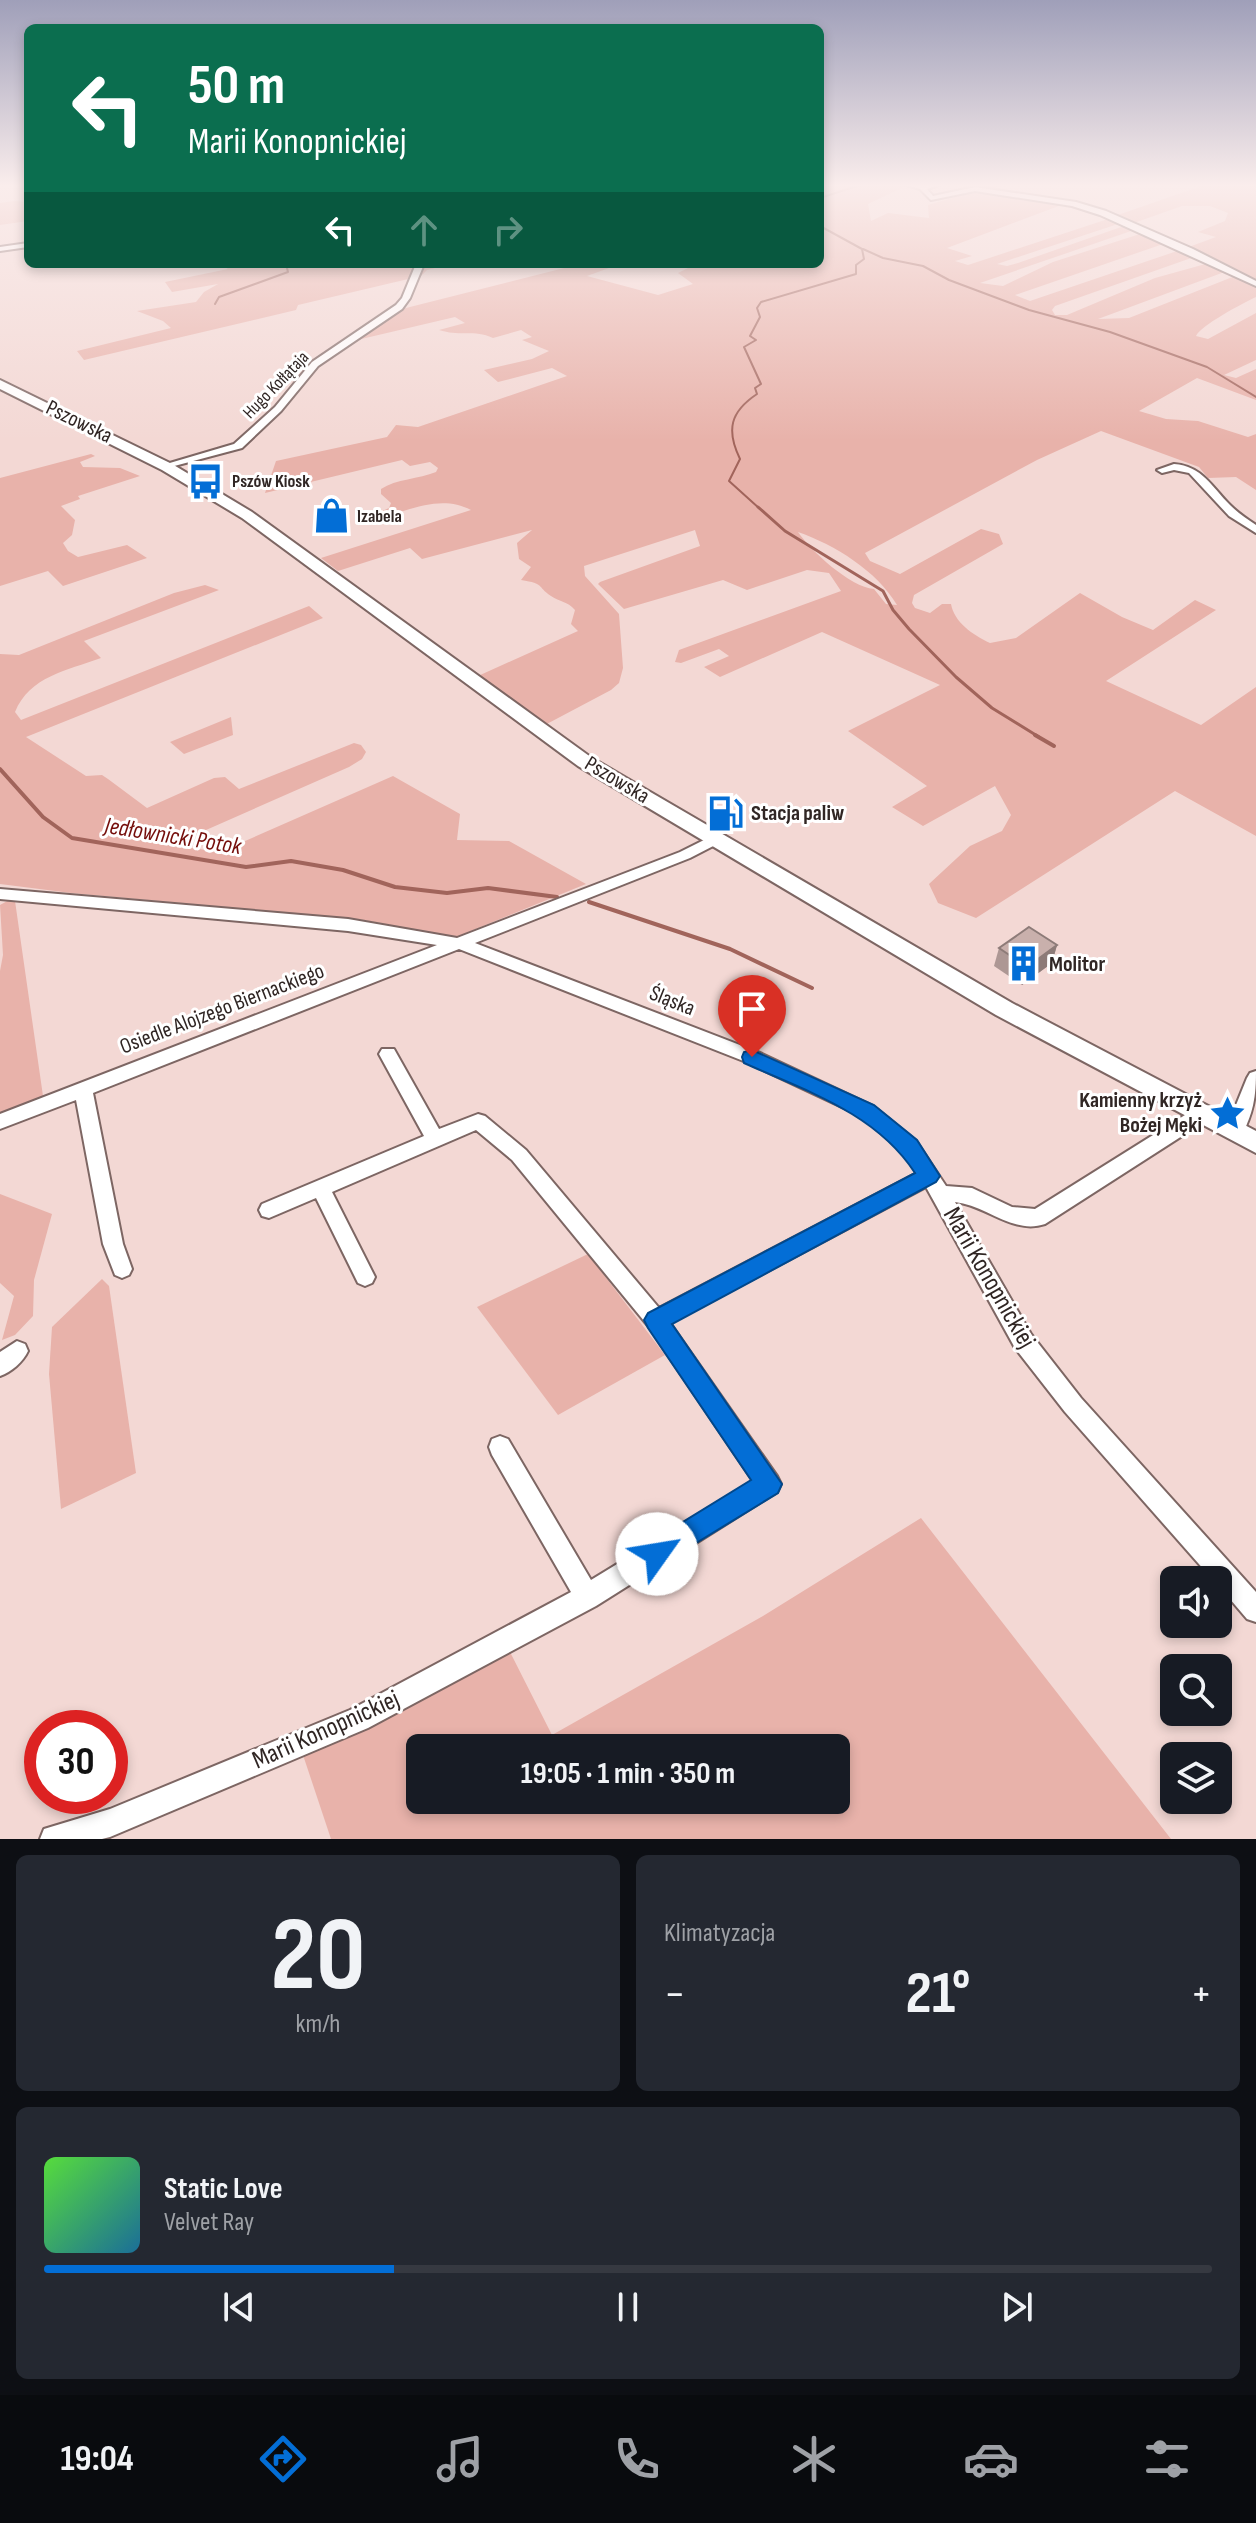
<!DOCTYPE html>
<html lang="pl">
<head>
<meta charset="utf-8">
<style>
	:root { --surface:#171b24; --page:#242831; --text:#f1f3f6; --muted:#9ea1a6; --line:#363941; --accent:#036ed6 }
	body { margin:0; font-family:"Sofia Sans Condensed",sans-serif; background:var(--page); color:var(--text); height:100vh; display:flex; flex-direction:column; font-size:30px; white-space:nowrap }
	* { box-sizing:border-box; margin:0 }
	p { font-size:26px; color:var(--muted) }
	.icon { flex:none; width:44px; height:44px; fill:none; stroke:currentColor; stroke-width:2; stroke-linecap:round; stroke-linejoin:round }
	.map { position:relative; height:1839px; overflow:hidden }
	.panel { display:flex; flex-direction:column; gap:16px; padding:16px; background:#0d0f14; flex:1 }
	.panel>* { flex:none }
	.banner { position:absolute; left:24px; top:24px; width:800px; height:244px; border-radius:12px; box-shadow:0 4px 12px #0003; background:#0b6e4f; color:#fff; overflow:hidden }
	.controls { position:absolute; left:1160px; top:1566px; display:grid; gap:16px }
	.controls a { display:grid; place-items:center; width:72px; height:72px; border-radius:12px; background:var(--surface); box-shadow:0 4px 12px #0003; font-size:40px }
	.speed { position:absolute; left:24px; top:1710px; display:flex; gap:16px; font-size:40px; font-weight:700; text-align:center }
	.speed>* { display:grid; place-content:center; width:104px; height:104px; border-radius:50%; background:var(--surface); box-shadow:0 4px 12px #0003; line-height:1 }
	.speed .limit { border:12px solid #d22; background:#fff; color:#111 }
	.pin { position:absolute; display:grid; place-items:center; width:68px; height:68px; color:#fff; margin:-82px -34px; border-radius:50% 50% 50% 0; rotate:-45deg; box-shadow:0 0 8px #0007 }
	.pin .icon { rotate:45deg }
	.me { position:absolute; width:88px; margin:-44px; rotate:58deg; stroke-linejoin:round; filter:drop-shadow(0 0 6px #0008) }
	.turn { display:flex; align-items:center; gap:28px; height:168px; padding:0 32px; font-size:36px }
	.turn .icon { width:104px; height:104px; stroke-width:2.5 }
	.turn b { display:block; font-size:56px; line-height:68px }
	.lanes { display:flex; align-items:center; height:76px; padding:0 32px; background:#0003; justify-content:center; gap:40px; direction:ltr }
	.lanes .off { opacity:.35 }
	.big { font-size:60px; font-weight:700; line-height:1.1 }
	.panel .widget { flex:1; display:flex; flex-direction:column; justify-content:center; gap:12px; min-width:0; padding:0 28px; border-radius:12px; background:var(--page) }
	.panel .dial { align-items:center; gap:0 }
	.dial b { font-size:104px; line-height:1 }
	.song { display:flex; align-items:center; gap:24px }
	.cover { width:96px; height:96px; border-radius:12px; background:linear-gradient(135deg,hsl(110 70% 55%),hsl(200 70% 35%)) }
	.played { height:8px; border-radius:4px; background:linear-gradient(90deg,var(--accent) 30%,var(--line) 30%) }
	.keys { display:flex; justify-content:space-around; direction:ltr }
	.heat { display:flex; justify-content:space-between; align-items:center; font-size:44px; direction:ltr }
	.panel .tiles { flex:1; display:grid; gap:16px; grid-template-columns:1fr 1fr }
	.widget:last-child { grid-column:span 2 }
	.trip { position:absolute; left:406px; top:1734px; width:444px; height:80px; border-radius:12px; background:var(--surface); box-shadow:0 4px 12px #0003; font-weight:700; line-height:80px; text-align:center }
	.menu { display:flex; height:128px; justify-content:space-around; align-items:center; background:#090b0e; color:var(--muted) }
	.menu .icon { width:56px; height:56px }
	.menu .on { color:var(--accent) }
	.menu b { font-size:36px; color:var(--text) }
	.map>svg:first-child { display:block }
	.green { fill:#e8b2aa; fill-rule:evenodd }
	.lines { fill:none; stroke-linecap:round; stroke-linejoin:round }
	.stream-far2 { stroke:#a1645b; stroke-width:2 }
	.stream-far1 { stroke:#a1645b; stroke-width:3 }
	.stream { stroke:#a1645b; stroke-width:4 }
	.street-casing { stroke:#7d6663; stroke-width:4 }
	.secondary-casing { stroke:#7d6663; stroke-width:4 }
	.street { fill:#fff; fill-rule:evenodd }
	.secondary { fill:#fff; fill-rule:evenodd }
	.wall { fill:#ad9794 }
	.shaded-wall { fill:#8d7b78 }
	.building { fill:#c9b0ac; stroke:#8d7b78; stroke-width:2 }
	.route { fill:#036ed6; stroke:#02488b; stroke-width:2 }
	.labels { text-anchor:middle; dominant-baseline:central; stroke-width:6; stroke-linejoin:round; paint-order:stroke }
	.far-street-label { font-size:18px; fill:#302624; stroke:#fff }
	.far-poi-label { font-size:18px; font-weight:bold; fill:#302624; stroke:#fff; text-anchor:start }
	.street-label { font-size:22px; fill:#302624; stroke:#fff }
	.poi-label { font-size:22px; font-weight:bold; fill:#302624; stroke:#fff; text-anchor:start }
	.water-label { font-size:24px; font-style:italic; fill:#750e0b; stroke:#fff }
	.near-street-label { font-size:26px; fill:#302624; stroke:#fff }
</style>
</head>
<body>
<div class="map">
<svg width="1256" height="1839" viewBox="0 0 1256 1839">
	<rect width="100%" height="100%" fill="#f3d8d4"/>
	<g class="green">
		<path d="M820,184l86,2 -38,18 3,17 17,-8 41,5 -1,-13 51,-15 -6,-1 15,-5h21l-21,6 76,14 -117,44 25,8 -17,5 13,4 143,-47 10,5 -124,41 10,2 11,-3 106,-37 10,4 -154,53 23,3 50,-24 90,-29 23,10 -151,52 15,6 150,-51 14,7 -139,49 -3,4 3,5h12l88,-37 54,-15 18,8 -129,48 31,-1 106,-42 21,11v10c-13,6 -56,29 -60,39l12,3 48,-26v47l-32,15 12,3 20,-9v31l-59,-22 -58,33 27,8 32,2 50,16 8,-3v56l-20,-13 -28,1 -9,-11 -98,-36 -64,29 -172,93 5,8 30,13 81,-45 18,5 4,10 -89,51 -2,8 3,5 15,5 12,-9h9c3,18 22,31 39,39l26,-5 64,-45 42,24 31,13 42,-30 21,10 -110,71 95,44 55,-38v149l-81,-45 -199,127 -38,-15 -9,-19 41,-38 32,-15 9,-16 -16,-29 -72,40 -31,-19 35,-21 -79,-55 92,-46 -118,-53 -102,45 -16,-10 25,-11 -10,-7 -38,14 -6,-1 4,-12 162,-59 -12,-18 -22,-3 -60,20 -24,-10 -99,29 -26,-25 2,-2 100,-36 -5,-16 -111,36 1,10 34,38 4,54 -4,15 -8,7 -68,36 -65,-50 100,-45 -7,-7 4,-14c-8,-9 -15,-8 -24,-14 -15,-10 -5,-12 -30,-16l10,-13 -12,-8 -2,-16 15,-13 -110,29 -12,-11 -72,23 -17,-13 150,-48c-30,-16 -62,0 -93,9v-6l11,-5 2,-5 -10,-9v-5c15,-10 38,-10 55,-17l2,-4 -8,-6 -20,4 -8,-6 -137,33 11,-32 111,-24 9,-12 22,2 149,-51 -15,-8 -54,14 -14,-12 48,-11 17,-8 -27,-11 10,-3 -11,-7 -28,8c-20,-9 -31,-1 -54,-8l26,-7 -10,-6 -98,23 45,-31 178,-45h40l-33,12 71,19 35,-11 -15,-11 14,-7 128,-2zM798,532c37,13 79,39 99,73l-11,-1 -12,-15c-24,-2 -63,-38 -76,-57z"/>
		<path d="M1207,184h49v98l-70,-34 30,-11 -18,-5 27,-11 3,-8 -18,-7h-28l-51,18 -16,-8z"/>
		<path d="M14,201l14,1v19l-28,4v-22z"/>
		<path d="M219,264h232l-24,6 -6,6 -123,29 -2,5 -212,50 -7,-9 94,-23 -8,-7 -26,-10 59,-9 8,-10 14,-8 -46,8 -7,-10 63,-13z"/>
		<path d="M91,454l4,2 -15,6 3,5 37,1 20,8 -62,20 2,3 -19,7 14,14 -3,15 -9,8 5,8 10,6 49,-12 20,13 -84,28 -15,-15 -48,15v-108z"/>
		<path d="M205,585l14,5 -135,51 17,17c-35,13 -71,18 -86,54l6,8 288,-114 14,12 -297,119 60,39 16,-1 6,4 39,29 67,-30 11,-1 14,12 115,-46 7,2 5,7 -4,7 -13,8 -177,78 48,7 173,-76 67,38 -3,26 52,1 77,43 -130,53 -93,-17 -292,-27 -71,-9v-230l19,1 155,-62z"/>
		<path d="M231,717l2,18 -49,19 -14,-12z"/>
		<path d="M11,899l4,2 28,195 -43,19v-144l3,-16 -3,-50z"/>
		<path d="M0,1194l52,20 -18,66 -1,36 -18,19 -13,5 12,-44 -14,-13z"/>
		<path d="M588,1254l77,101 -107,60 -81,-108z"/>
		<path d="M102,1279l7,7 27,187 -75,36 -12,-135 3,-47z"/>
		<path d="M921,1518l250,321h-840l-29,-87 207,-102 43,85 211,-119zM420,1748h416v52h-416z"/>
	</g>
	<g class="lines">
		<g class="stream-far2">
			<path d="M1248,184l8,2"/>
			<path d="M820,198l43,-14"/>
			<path d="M863,249l20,9 40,8 26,14 80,30 81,22 97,35 49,30"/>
			<path d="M215,304l4,-7 69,-25 -2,-8"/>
			<path d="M760,509l-31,-28 11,-22c-14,-29 -10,-47 17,-65l-2,-6 6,-4 -17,-37 12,-7 -6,-4 10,-19 -3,-9 4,-6 95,-28v-9l8,-6 -2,-10 -42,-23"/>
		</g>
		<path class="stream-far1" d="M758,507l27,24 98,60 10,19 16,19 47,48 36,31 47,29"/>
		<g class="stream">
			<path d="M1035,735l19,11"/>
			<path d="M0,769l43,48 29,21 174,29 45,-6 52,9 52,17 52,6 41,-5 69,9"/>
			<path d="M589,902l141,47 82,39"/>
		</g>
		<defs>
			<g id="street">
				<path d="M903,184l19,2 20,-2 -15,5 6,7 42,-9 101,15 30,9 87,38 63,32v5l-156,-71 -28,-9 -97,-15 -44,9 -11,-11z"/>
				<path d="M28,243v4l-28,4v-4z"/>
				<path d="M416,264h8l-14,34 -8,11 -84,57 -37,45 -39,37 -79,21v-4l71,-21 41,-37 37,-45 84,-57 6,-7z"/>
				<path d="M1174,464c28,2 38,23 56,41 8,8 17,14 26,20v8l-27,-17 -40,-43 -15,-3 -12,3 -5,-3z"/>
				<path d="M716,834l7,5 -2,3 -31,16 -215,85 283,109 115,54 43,35 30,45 26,2 40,19 23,2 158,-99 7,-2 7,2 2,5 -2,5 -162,104c-32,11 -59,-19 -90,-22l76,132 50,64 175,194v30l-9,-3 -29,-34v-5h-5l-148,-168 -50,-64 -89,-161 -256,136 107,153 4,8 -4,8 -181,114 -228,122 -258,109 -8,2h-62l4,-10 66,-20 240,-99 221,-118 -79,-137 -3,-8 3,-8 8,-3 8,3 83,141 162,-99 -104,-154 -137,-167 -36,-30 -144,62 43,85 -3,6 -7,3 -7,-3 -42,-85 -47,20 -7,-2 -3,-6 3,-6 162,-68 -45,-82 3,-5h12l45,80 39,-15 7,2 41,34 133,158 258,-135 -15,-22 -41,-35 -115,-54 -287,-113 -366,144 30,151 9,25 -3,6 -7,3 -7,-3 -12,-31 -27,-144 -76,29v-15l437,-169 -89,-14 -348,-32v-10l348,30 109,19 223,-86z"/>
				<path d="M1256,1071c0,27 -3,42 -15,66l-7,2 -7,-2 -2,-5 22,-54 3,-5z"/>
				<path d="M17,1341l8,3 3,7c-5,11 -17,21 -28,25v-24z"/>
			</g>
			<path id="secondary" d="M0,380l172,84 80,48 340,246 420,245 244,128v22l-260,-138 -418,-249 -336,-248 -80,-48 -162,-81z"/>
		</defs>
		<use href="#street" class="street-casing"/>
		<use href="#secondary" class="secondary-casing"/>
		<use href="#street" class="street"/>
		<use href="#secondary" class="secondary"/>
	</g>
	<path class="wall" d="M1057,945l-5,18 -30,22 -28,-19 5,-18z"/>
	<path class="shaded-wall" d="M1057,945l-5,18 -30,22 5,-18z"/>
	<path class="building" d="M1029,927l28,18 -30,22 -28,-19z"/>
	<linearGradient id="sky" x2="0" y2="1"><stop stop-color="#9f9fb9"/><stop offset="0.42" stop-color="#faedec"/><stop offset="1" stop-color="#faedec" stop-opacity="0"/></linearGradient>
	<rect width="1256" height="441" fill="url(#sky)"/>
	<path class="route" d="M752,1050l122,55 43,35 23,36 -4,6 -264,142 110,160 -4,9 -121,74 -10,-4 -4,-9 4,-10 104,-64 -103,-152 -4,-8 4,-7 267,-140c-39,-60 -109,-82 -171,-110l-2,-6 2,-5z"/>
	<defs>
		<symbol id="bus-bare" viewBox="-9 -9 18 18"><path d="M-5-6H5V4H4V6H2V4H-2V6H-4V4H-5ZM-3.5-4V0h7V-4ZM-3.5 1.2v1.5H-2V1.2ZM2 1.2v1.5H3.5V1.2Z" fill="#036ed6" stroke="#fff" stroke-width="2.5" paint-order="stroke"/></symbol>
		<symbol id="shop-bare" viewBox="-9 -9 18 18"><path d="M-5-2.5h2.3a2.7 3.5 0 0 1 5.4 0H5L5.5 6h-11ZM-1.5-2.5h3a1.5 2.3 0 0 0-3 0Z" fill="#036ed6" stroke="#fff" stroke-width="2.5" paint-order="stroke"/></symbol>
		<symbol id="fuel-bare" viewBox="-9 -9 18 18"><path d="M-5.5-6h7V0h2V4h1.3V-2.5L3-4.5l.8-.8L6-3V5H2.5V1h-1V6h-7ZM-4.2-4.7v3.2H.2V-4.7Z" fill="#036ed6" stroke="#fff" stroke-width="2.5" paint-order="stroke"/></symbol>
		<symbol id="building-bare" viewBox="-9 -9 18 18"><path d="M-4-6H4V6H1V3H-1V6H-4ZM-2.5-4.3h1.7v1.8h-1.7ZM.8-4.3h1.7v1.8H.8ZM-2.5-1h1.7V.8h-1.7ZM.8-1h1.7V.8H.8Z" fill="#036ed6" stroke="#fff" stroke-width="2.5" paint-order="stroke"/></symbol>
		<symbol id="sight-bare" viewBox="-9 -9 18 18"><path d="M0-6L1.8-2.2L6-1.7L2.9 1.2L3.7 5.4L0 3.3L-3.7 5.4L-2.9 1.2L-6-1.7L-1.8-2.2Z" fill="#036ed6" stroke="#fff" stroke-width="2.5" paint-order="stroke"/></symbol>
	</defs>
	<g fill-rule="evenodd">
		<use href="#bus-bare" x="180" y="456" width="51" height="51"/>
		<use href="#shop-bare" x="306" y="490" width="51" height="51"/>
		<use href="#fuel-bare" x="700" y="788" width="51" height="51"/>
		<use href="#building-bare" x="998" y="938" width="51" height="51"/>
		<use href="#sight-bare" x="1202" y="1088" width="51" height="51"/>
	</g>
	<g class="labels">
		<g class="far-street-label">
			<text transform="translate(276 385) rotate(-46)">Hugo Kołłątaja</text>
		</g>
		<g class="far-poi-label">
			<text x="232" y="481">Pszów Kiosk</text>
			<text x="357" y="516">Izabela</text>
		</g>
		<g class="street-label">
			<text transform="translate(79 422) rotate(26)">Pszowska</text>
			<text transform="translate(617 780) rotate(31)">Pszowska</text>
			<text transform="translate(672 1001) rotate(22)">Śląska</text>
			<text transform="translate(222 1009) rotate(-21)">Osiedle Alojzego Biernackiego</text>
		</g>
		<g class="poi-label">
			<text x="751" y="813">Stacja paliw</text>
			<text x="1049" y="964">Molitor</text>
			<text x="1202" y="1100" text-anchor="end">Kamienny krzyż<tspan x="1202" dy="25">Bożej Męki</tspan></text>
		</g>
		<g class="water-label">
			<text transform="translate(173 836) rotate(9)">Jedłownicki Potok</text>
		</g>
		<g class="near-street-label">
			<text transform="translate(989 1278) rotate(60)">Marii Konopnickiej</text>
			<text transform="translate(326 1730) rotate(-24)">Marii Konopnickiej</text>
		</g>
	</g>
</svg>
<div class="controls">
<a><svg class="icon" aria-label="sound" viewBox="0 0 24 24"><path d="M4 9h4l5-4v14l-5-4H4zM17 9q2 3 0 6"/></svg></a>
<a><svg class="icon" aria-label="search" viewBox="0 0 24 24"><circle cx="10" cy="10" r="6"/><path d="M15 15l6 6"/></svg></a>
<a><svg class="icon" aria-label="layers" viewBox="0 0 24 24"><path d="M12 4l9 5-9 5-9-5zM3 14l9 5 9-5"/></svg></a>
</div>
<div class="speed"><div class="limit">30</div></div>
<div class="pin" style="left:752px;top:1057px;background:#d93025"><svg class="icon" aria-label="arrive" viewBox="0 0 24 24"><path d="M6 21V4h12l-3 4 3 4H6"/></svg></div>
<svg class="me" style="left:657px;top:1554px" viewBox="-20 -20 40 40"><circle r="19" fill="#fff"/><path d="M0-13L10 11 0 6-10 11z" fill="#036ed6"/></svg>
<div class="trip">19:05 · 1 min · 350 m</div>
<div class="banner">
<div class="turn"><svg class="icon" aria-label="left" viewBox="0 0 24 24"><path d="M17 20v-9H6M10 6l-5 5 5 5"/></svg><div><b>50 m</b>Marii Konopnickiej</div></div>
<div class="lanes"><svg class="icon" aria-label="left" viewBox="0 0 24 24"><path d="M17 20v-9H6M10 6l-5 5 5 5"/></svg><svg class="icon off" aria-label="ahead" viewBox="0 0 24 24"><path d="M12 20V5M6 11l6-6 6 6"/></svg><svg class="icon off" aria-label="right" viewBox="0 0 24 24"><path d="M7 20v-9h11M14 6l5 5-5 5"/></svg></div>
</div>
</div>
<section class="panel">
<div class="tiles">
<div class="widget dial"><b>20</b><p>km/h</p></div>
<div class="widget"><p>Klimatyzacja</p>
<div class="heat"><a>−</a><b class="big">21°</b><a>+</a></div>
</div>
<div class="widget">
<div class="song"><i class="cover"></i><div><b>Static Love</b><p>Velvet Ray</p></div></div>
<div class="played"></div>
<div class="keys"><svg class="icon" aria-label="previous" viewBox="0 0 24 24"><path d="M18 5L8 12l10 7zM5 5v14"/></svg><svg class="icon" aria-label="pause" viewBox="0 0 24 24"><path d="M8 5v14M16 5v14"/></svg><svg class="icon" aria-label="next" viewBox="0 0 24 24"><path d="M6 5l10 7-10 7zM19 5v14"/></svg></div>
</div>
</div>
</section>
<nav class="menu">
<b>19:04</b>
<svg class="icon on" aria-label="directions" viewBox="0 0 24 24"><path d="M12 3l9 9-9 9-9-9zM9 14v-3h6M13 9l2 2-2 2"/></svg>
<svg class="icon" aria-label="music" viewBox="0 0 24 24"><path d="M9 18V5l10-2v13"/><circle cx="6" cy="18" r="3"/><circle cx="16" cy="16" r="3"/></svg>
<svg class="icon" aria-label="phone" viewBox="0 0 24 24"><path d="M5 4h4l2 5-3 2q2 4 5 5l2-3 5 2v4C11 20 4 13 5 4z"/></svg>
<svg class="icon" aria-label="climate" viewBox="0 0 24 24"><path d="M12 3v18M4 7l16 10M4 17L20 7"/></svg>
<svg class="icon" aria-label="car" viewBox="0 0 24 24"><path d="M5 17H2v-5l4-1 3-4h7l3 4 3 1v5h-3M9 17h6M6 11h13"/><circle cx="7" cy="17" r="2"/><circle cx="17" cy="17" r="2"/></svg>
<svg class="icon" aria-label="filters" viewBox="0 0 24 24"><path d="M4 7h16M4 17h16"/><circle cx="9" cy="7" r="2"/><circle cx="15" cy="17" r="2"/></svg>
</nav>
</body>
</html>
